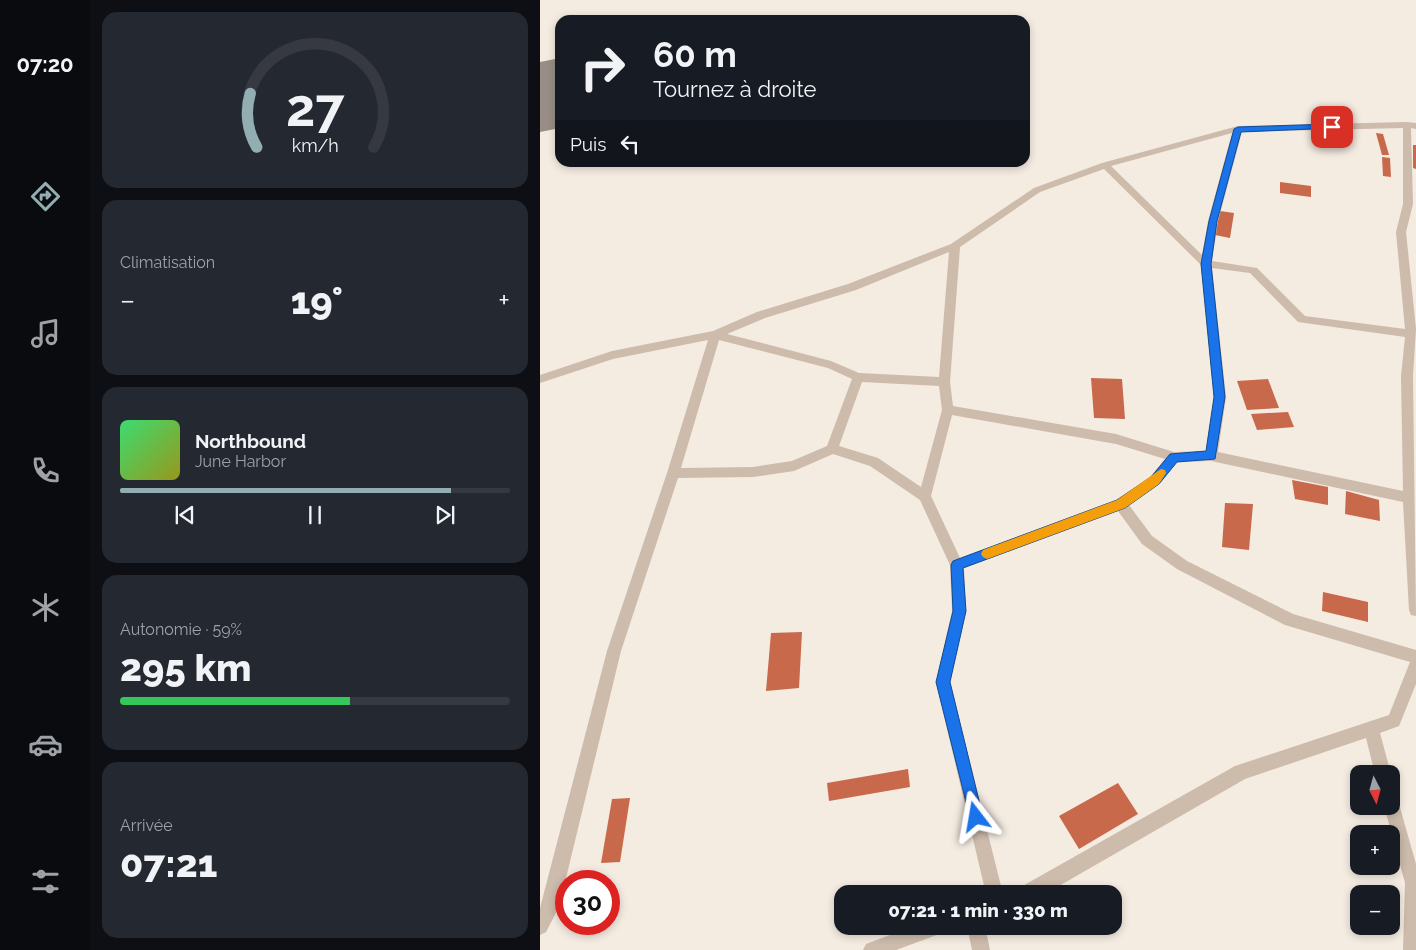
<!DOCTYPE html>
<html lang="fr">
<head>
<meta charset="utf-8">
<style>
	:root { --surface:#171b24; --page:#242831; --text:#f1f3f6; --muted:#9ea1a6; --line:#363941; --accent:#92aeb2 }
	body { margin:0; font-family:Raleway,sans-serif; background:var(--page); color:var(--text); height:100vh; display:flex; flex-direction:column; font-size:19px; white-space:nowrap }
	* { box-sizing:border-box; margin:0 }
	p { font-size:16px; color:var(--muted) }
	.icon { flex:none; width:28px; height:28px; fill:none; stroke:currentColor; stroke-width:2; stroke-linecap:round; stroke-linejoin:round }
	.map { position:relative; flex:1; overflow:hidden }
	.panel { display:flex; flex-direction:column; gap:12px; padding:12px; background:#0d0f14; width:450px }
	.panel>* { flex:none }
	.top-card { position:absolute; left:15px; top:15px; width:475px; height:152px; border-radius:15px; box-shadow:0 2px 8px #0003; background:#171b24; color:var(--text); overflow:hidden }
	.needle { width:32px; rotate:174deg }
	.controls { position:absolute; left:810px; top:765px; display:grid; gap:10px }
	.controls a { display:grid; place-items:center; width:50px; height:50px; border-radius:10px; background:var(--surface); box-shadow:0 2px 8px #0003; font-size:25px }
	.speed { position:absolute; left:15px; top:870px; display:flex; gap:10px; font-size:25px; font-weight:700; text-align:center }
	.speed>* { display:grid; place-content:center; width:65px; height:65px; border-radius:50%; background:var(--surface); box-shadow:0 2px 8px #0003; line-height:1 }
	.speed .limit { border:8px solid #d22; background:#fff; color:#111 }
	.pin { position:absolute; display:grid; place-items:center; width:42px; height:42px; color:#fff; margin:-21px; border-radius:10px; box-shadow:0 2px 8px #0006 }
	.me { position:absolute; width:55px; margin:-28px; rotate:346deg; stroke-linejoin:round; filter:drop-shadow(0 0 4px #0008) }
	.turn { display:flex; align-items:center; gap:18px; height:105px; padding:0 15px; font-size:22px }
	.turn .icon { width:65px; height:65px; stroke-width:2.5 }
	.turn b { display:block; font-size:35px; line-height:42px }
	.then { display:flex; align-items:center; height:48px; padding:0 15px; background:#0003; gap:10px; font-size:19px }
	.big { font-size:38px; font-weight:800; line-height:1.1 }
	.panel .widget { flex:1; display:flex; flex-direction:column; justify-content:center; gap:8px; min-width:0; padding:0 18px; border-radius:15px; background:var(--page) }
	.panel .dial { align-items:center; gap:0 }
	.dial svg { height:130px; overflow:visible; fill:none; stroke:var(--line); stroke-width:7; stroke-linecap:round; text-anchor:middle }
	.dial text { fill:var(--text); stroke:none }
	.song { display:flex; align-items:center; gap:15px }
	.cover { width:60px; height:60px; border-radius:8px; background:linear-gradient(135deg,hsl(140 70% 55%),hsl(60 70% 35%)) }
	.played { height:5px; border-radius:2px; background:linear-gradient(90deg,var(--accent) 85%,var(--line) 85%) }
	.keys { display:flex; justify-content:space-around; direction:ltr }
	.heat { display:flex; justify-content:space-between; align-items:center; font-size:28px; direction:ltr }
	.charge { height:8px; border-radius:4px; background:linear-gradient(90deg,#34c759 59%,var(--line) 0) }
	.trip { position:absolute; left:294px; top:885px; width:288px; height:50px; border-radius:15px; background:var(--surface); box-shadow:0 2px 8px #0003; font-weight:800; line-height:50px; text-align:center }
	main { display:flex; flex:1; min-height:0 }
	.tab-bar { display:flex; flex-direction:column; width:90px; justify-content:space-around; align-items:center; background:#090b0e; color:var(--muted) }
	.tab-bar .icon { width:35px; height:35px }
	.tab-bar .active { color:var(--accent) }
	.tab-bar b { font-size:22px; color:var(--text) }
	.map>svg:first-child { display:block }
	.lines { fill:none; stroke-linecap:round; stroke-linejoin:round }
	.runway { fill:#988e86; fill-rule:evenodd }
	.building { fill:#c8694b }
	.street { fill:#cdbbac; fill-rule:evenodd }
	.route { fill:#1a73e8; stroke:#114b97 }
	.slow { fill:#f59e0b }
</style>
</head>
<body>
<main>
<nav class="tab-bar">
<b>07:20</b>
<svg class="icon active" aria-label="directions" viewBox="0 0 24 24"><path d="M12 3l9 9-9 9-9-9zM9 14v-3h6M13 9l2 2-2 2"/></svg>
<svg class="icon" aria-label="music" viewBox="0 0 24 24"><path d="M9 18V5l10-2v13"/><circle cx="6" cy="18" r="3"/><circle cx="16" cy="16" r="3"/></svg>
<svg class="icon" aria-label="phone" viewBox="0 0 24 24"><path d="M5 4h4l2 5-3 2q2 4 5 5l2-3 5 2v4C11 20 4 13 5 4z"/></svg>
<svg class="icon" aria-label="climate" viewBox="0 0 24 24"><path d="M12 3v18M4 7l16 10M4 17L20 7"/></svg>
<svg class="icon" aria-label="car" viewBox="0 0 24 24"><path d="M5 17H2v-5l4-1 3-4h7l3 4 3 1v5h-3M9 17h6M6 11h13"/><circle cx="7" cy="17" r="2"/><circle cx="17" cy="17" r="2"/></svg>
<svg class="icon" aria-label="filters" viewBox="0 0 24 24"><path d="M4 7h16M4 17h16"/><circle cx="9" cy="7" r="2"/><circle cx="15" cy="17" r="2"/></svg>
</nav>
<section class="panel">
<div class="widget dial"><svg viewBox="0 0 100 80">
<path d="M14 69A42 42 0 1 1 86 69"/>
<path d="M14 69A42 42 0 0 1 10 36" stroke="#92aeb2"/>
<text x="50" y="56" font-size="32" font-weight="700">27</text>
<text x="50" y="72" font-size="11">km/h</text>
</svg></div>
<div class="widget"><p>Climatisation</p>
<div class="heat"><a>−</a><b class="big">19°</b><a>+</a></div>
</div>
<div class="widget">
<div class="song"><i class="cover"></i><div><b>Northbound</b><p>June Harbor</p></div></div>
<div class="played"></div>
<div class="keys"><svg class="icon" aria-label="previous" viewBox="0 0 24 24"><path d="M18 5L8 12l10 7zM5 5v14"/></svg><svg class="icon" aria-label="pause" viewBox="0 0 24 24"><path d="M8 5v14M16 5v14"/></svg><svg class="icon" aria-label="next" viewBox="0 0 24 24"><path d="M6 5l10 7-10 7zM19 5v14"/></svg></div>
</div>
<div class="widget"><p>Autonomie · 59%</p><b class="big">295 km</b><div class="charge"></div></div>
<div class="widget"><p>Arrivée</p><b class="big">07:21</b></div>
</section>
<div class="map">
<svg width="876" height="950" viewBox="0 0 876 950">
	<rect width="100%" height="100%" fill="#f4ebe1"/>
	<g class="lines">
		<path class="runway" d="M20,58v70l-20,4v-70z"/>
	</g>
	<g class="building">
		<path d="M836,133l7,1 6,21h-7z"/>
		<path d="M873,145h3v24l-3,-1z"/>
		<path d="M842,157l8,1 1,19 -8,-1z"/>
		<path d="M740,182l31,4v11l-31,-4z"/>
		<path d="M680,211l14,2 -4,25 -15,-3z"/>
		<path d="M551,378l31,1 3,40 -31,-1z"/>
		<path d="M728,379l11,29 -32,2 -10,-29z"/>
		<path d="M748,412l6,15 -37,3 -6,-16z"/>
		<path d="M752,480l36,7v18l-33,-6z"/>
		<path d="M806,491l33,9 1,21 -35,-7z"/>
		<path d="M685,503l28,1 -4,46 -27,-3z"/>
		<path d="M783,592l45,10v20l-46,-11z"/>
		<path d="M262,632l-3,56 -33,3 5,-58z"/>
		<path d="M368,769l2,18 -81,14 -2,-18z"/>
		<path d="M578,783l20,31 -59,35 -20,-33z"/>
		<path d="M90,798l-10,64 -19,1 11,-64z"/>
	</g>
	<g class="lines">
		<g class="street">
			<path d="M867,122l9,1v6l-5,-1 2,76 -7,28 10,97 -3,47 3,240 -5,-1 -2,-5 -6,-108 -192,-41 -34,1 -18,22 -30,21 23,31 35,25 106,53 123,36v34l-17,42 -19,7 11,41h-16l-9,-36 -121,41 -200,115h-28l2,-6 216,-122 154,-51 21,-53 -125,-37 -108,-56 -35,-25 -24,-33 -154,57 2,43 -16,71 53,212h-17l-50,-212 16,-71 -2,-46 -30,-65 -50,-34 -37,-12 -39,17 -41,6 -75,1 -57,173 -62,256 -13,25 -6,3v-27l67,-257 60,-178 41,-133 -95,19 -73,24v-8l72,-24 101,-20 44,-19 91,-28 103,-40 83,-56 68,-25 136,-37zM863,128v76l-7,28 9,97 -100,-13 -48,-48 -45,-7 6,-40 24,-89zM692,133l-24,88 -6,34 -91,-89zM564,169l97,96 13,132 -8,54 -32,1 -58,-18 -163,-28 -3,-24 10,-135 80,-55zM409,252l-10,125 -80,-4 -28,-12 -104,-27 38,-16 91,-28zM672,268l38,5 48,49 107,15 -4,39 2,115 -185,-39 8,-55zM179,340l109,28 24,11 -25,67 -35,15 -39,6 -72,1zM322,382l77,4 3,24 -21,77 -43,-29 -39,-12zM412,415l164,29 49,15 -14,17 -35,24 -156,58 -29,-62z"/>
			<path d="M851,796l6,2 2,6 17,60v86h-13l2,-67 -21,-77h7z"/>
			<path d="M374,926h34l-3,6 -49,18h-33l3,-6z"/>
			<path d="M427,926h18l5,24h-18z"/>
		</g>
	</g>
	<path class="route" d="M792,124l3,1v3l-94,4 -24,89 -6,43 14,133 -10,62 -38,3 -18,22 -34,24 -162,60 3,43 -16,71 33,135 -2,5 -5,2 -5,-2 -35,-140 17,-71 -2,-46 2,-4 164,-61 34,-23 19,-23 36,-3 8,-54 -13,-133 8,-43 25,-92 4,-2z"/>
	<path class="slow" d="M621,469l4,1 1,3 -7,11 -34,24 -138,51 -4,-2 -2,-3 2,-4 134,-50z"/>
</svg>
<div class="controls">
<a><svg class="needle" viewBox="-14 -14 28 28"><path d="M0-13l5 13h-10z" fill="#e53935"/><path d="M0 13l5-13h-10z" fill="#9ea1a6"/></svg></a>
<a>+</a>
<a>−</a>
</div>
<div class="speed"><div class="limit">30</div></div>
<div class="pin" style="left:792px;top:127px;background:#d93025"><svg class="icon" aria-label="arrive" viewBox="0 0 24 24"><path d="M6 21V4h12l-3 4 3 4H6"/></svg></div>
<svg class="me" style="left:436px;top:817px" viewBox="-20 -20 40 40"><path d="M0-17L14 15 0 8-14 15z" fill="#1a73e8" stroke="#fff" stroke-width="4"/></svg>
<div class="trip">07:21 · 1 min · 330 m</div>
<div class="top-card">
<div class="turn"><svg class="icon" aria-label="right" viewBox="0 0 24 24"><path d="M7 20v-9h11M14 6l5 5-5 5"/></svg><div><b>60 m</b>Tournez à droite</div></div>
<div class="then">Puis<svg class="icon" aria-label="left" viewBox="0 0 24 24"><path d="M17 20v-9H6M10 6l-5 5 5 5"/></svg></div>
</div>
</div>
</main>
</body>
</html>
